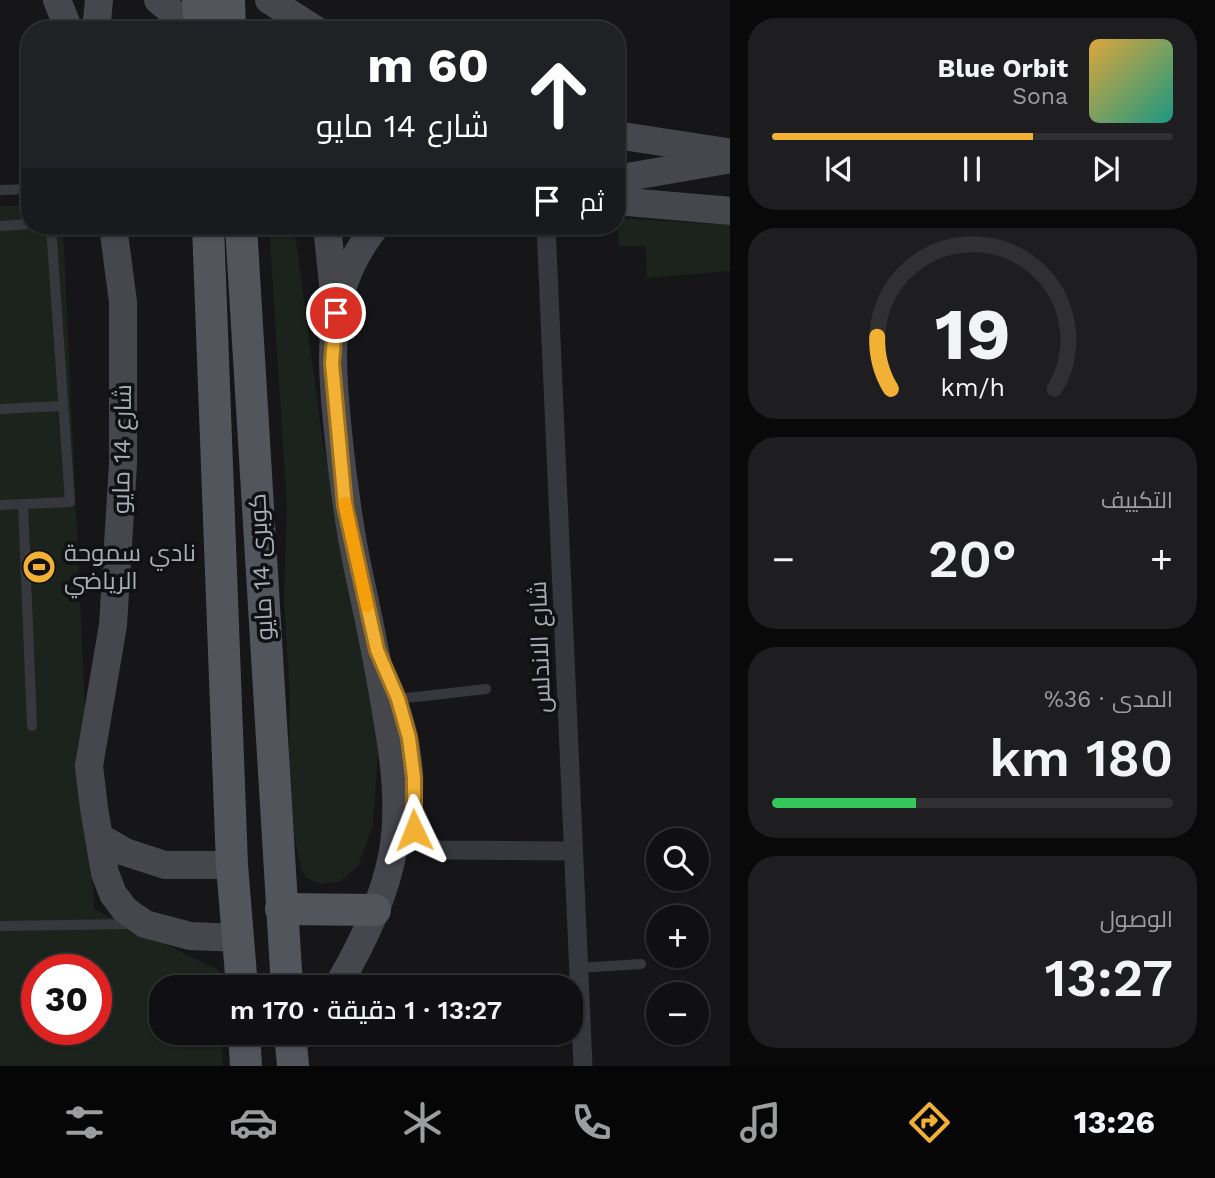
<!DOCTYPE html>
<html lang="ar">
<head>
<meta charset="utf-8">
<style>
	:root { --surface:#101012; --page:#1e1e20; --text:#f1f3f6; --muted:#9c9d9f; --line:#303032; --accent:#f2b134 }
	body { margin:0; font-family:"Work Sans",Cairo,sans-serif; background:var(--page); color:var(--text); direction:rtl; height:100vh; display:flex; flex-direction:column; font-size:26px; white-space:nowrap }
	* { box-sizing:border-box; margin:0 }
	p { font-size:23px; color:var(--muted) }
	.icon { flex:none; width:38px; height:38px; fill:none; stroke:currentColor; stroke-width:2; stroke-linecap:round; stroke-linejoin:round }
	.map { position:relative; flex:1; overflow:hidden; direction:ltr }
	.panel { display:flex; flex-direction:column; gap:18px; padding:18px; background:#09090a; width:485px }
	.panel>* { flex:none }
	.guide { position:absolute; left:21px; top:21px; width:604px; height:214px; border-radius:28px; box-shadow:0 2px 5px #0004,0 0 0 2px var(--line); direction:rtl; background:#202124; color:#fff; overflow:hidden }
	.controls { position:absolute; left:646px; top:828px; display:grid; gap:14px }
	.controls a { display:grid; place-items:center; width:63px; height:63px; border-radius:50%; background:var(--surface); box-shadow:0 2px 5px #0004,0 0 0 2px var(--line); font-size:35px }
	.speed { position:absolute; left:21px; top:954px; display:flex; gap:14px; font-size:35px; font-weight:700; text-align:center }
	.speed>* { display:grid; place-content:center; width:91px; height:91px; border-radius:50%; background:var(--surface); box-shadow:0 2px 5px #0004,0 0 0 2px var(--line); line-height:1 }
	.speed .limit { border:10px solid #d22; background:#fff; color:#111 }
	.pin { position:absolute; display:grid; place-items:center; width:60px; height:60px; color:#fff; margin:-30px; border:4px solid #fff; border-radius:50%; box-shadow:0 2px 7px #0007 }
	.me { position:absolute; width:77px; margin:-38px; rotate:358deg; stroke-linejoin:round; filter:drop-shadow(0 0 5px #0008) }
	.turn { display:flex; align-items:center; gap:24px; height:147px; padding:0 21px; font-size:32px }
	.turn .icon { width:91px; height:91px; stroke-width:2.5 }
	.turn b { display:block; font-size:49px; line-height:60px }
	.then { display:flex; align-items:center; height:66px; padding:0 21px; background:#0003; gap:14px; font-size:26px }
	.big { font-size:52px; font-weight:600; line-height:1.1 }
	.panel .widget { flex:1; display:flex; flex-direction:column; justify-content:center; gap:10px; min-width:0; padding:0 24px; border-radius:28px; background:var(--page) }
	.panel .dial { align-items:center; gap:0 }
	.dial svg { height:182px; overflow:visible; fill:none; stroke:var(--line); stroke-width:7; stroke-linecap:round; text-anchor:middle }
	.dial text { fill:var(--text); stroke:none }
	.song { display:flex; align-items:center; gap:21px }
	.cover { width:84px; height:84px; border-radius:10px; background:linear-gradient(135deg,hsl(40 70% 55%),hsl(170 70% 35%)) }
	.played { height:7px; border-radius:4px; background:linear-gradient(90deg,var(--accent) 65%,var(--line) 65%) }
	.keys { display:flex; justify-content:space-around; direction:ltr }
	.heat { display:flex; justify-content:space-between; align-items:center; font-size:38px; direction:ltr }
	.charge { height:10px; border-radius:5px; background:linear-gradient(90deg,#34c759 36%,var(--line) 0) }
	.trip { position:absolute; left:149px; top:975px; width:434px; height:70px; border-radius:28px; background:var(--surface); box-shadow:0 2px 5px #0004,0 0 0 2px var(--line); font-weight:600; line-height:70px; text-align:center; direction:rtl }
	.menu { display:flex; height:112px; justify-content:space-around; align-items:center; background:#060607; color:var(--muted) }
	.menu .icon { width:49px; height:49px }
	.menu .on { color:var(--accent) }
	.menu b { font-size:32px; color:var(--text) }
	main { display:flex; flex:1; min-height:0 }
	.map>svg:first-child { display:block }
	.green { fill:#1c231d; fill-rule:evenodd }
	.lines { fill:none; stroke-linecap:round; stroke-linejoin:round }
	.service { stroke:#37383d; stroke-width:10 }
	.minor { stroke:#37383d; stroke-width:19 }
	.secondary { stroke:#45474d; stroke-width:28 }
	.primary { stroke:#53555c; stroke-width:32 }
	.primary-bridge { stroke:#53555c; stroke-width:32 }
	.route-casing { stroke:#9d7322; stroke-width:18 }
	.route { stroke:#f2b134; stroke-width:12 }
	.slow { stroke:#f59e0b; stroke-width:12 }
	.labels { text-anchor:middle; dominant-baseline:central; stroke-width:7; stroke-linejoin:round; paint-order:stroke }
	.street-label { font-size:24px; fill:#a8adb8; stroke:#111113 }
	.poi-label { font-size:24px; fill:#a8adb8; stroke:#111113; text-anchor:start }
</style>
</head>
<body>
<main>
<section class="panel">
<div class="widget">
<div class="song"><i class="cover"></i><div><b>Blue Orbit</b><p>Sona</p></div></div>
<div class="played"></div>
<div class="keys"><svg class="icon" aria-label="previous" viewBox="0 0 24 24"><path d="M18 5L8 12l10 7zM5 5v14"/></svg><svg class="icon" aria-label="pause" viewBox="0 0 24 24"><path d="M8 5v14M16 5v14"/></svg><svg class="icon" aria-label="next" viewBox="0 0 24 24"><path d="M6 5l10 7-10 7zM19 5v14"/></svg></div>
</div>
<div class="widget dial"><svg viewBox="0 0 100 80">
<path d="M14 69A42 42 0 1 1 86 69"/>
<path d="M14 69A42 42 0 0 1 8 46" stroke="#f2b134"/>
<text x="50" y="56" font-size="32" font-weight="700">19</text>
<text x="50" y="72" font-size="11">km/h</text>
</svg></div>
<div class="widget"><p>التكييف</p>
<div class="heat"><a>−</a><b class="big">20°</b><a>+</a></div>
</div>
<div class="widget"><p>المدى · 36%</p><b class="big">180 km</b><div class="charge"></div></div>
<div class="widget"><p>الوصول</p><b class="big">13:27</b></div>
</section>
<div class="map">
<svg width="731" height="1066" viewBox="0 0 731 1066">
	<rect width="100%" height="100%" fill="#161618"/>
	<g class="green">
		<path d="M30,205v21h33l31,683 124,61 1,17h-58v45l60,1 2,33h-223v-860zM37,970h59v59h-59z"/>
		<path d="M616,218l114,7v46l-83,7 -1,-32h-27z"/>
		<path d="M269,226h25l29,218 45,217 10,90 -5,74 -15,41 -19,16 -19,2 -13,-6 -7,-11 -12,-69 2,-100 -6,-99 3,-93z"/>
	</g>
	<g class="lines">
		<g class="service">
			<path d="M0,190l30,-1"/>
			<path d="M0,226l30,-2"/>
			<path d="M0,409l63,-3"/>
			<path d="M23,504l9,222"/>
			<path d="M0,505l70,-3 -19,-276"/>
			<path d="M398,699l88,-10"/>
			<path d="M0,926l134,-2"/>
			<path d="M578,968l63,-4"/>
		</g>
		<g class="minor">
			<path d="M546,226l37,840"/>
			<path d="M387,674c15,33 26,69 27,106 0,16 -5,35 0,50 4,11 14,16 25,20l134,1"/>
		</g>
		<g class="secondary">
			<path d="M57,0l12,30"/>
			<path d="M158,0l36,30"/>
			<path d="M269,0l47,30"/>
			<path d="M96,30l3,-30"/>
			<path d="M616,135l111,17"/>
			<path d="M616,179l115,-20"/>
			<path d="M616,201l115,10"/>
			<path d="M113,226l10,76v162l-10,161 -24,141 5,42 11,65 8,21 12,16 20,14 45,12 49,2"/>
			<path d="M327,226l8,77"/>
			<path d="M99,837l26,15 40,13h67"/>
			<path d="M337,987c24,-41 48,-89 56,-136 7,-42 2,-86 -5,-127 -8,-51 -18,-100 -29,-150 -11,-51 -17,-101 -22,-152 -7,-74 -10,-135 39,-196"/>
		</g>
		<g class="primary">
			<path d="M229,0l1,30"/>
			<path d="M208,226l24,639 10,122"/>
			<path d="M241,226l46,761"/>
			<path d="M281,909l94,1"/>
			<path d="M244,1032l2,34"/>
			<path d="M290,1032l3,34"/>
		</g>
		<path class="primary-bridge" d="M198,0l2,30"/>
	</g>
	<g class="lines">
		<defs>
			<path id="route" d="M336,313l-4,50 13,143 32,144 21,49 11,39 5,40v52"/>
		</defs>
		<use href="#route" class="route-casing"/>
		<use href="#route" class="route"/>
		<path class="slow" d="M345,503l22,103"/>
	</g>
	<defs>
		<symbol id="stadium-disc" viewBox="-11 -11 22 22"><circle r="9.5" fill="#f2b134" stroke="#111113"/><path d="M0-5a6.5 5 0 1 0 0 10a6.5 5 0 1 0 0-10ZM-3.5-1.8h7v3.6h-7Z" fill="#111"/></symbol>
	</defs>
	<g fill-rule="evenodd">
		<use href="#stadium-disc" x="20" y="548" width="38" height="38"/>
	</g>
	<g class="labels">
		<g class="street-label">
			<text transform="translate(122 449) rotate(-89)">شارع 14 مايو</text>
			<text transform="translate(261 567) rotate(-93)">كوبرى 14 مايو</text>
			<text transform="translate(540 647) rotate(-92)">شارع الاندلس</text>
		</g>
		<g class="poi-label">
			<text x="64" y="553">نادي سموحة<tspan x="64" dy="28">الرياضي</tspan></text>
		</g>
	</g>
</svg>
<div class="controls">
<a><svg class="icon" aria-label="search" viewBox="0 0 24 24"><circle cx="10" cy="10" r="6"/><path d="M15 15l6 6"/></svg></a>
<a>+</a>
<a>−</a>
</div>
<div class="speed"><div class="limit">30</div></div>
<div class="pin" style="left:336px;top:313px;background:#d93025"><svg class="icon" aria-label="arrive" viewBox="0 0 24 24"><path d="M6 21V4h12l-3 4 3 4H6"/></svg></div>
<svg class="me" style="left:414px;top:830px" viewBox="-20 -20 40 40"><path d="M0-17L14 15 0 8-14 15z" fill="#f2b134" stroke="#fff" stroke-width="4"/></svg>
<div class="trip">13:27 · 1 دقيقة · 170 m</div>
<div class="guide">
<div class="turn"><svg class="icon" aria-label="ahead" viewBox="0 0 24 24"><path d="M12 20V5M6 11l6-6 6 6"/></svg><div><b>60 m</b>شارع 14 مايو</div></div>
<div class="then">ثم<svg class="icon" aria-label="arrive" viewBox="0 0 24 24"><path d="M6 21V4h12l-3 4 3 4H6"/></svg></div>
</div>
</div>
</main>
<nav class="menu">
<b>13:26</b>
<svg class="icon on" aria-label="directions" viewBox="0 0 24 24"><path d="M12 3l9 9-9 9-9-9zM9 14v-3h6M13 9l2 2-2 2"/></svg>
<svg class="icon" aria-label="music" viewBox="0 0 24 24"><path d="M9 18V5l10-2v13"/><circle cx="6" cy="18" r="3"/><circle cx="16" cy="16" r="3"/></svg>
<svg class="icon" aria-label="phone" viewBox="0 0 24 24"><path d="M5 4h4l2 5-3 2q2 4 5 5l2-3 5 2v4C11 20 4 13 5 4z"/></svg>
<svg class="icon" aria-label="climate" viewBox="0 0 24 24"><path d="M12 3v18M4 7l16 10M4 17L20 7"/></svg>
<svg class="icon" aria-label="car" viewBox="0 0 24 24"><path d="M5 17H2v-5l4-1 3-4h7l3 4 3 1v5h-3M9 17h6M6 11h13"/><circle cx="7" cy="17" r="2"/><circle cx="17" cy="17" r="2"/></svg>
<svg class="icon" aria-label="filters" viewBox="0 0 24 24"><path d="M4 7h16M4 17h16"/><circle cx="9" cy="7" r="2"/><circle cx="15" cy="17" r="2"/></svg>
</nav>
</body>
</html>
